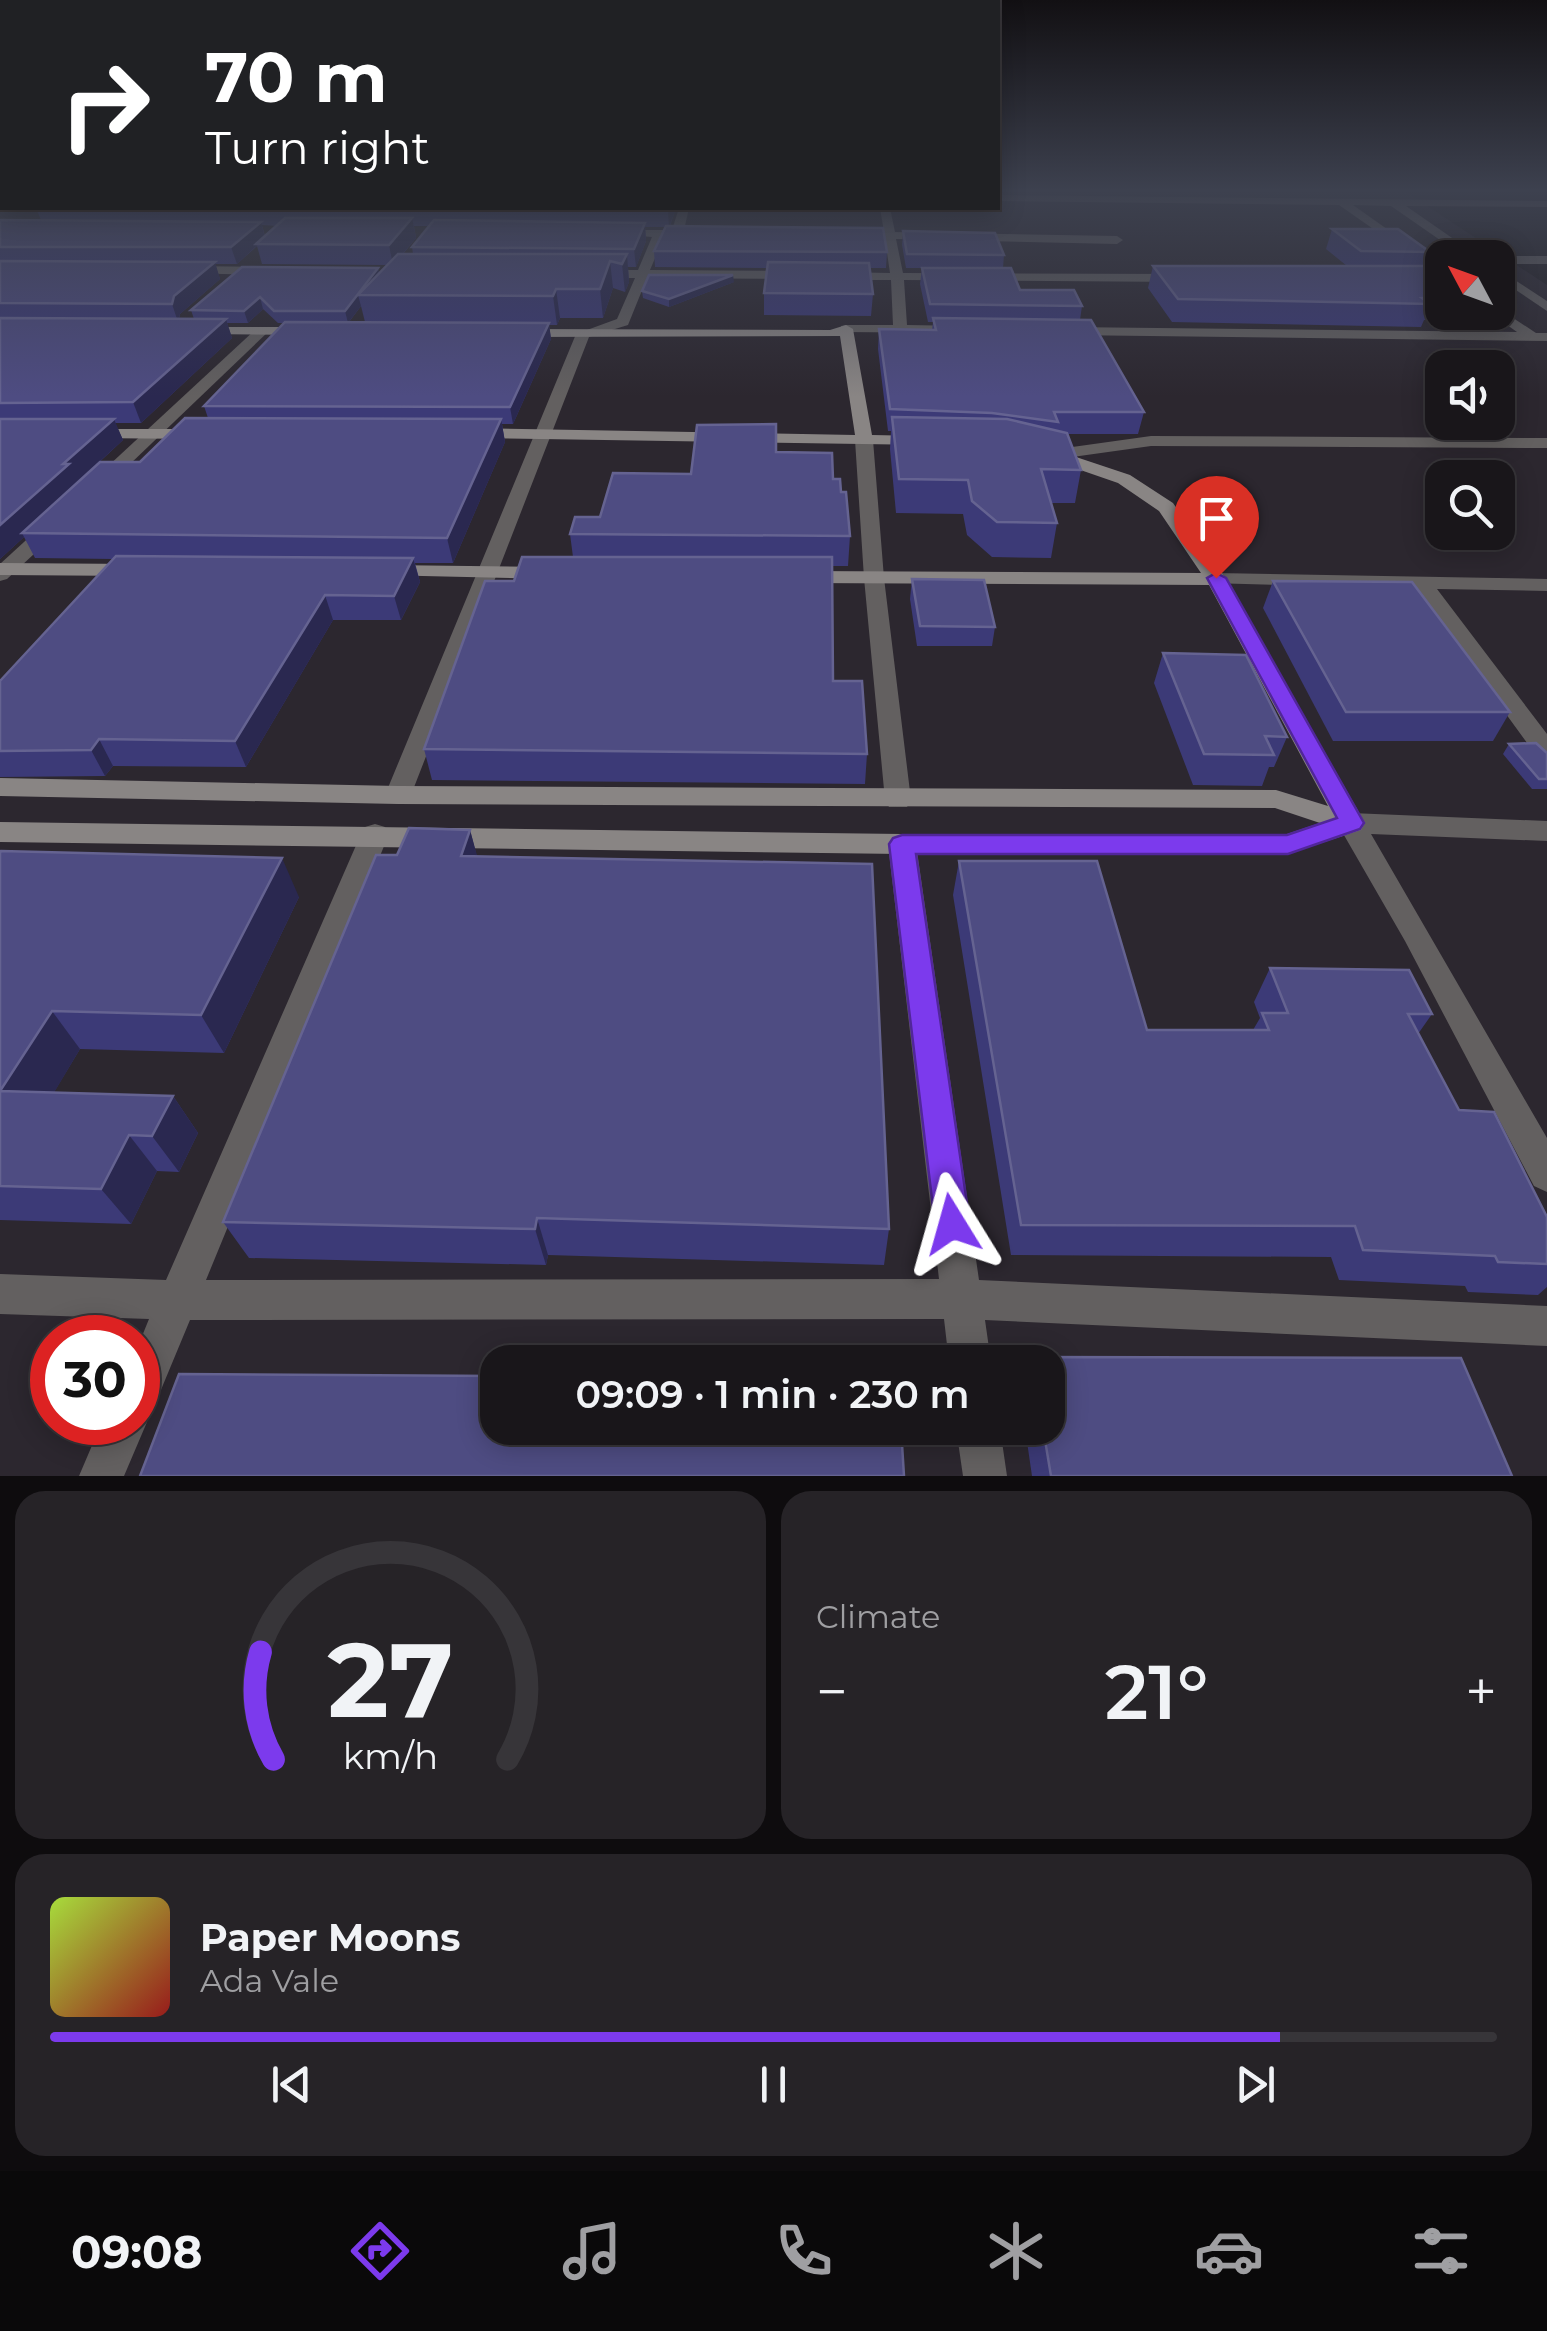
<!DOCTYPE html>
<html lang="en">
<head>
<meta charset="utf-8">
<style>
	:root { --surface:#19161a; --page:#262327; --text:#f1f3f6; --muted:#9f9fa2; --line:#373539; --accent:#7c3aed }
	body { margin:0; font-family:Montserrat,sans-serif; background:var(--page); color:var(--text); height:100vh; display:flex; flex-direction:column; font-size:38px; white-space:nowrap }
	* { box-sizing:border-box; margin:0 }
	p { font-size:32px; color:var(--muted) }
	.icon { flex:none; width:55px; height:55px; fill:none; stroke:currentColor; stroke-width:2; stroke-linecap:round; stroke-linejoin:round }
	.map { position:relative; height:1476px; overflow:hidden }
	.drawer { display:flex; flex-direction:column; gap:15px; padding:15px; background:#0e0c0e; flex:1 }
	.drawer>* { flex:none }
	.top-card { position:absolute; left:0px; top:0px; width:1000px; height:210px; box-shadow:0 5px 25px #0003,0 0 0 2px var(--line); background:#202124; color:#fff; overflow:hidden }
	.needle { width:65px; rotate:311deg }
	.buttons { position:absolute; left:1425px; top:240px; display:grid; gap:20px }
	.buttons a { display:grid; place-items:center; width:90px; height:90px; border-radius:20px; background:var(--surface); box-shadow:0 5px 25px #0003,0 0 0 2px var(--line); font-size:50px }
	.speed { position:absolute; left:30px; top:1315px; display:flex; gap:20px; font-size:50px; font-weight:700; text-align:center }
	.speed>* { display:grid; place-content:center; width:130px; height:130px; border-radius:50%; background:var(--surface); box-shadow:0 5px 25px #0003,0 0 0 2px var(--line); line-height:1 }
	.speed .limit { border:15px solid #d22; background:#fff; color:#111 }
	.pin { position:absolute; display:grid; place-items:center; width:85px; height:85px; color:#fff; margin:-102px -42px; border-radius:50% 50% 50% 0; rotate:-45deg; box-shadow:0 0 10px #0007 }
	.pin .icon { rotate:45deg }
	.me { position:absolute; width:110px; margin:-55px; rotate:352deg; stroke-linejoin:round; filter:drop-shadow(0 0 8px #0008) }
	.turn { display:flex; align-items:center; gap:35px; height:210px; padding:0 40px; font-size:45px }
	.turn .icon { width:130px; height:130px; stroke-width:2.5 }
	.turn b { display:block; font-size:70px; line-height:85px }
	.big { font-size:75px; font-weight:600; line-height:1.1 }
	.drawer .widget { flex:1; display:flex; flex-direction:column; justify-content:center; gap:15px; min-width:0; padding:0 35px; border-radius:30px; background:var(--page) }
	.drawer .dial { align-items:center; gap:0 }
	.dial svg { height:260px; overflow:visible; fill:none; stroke:var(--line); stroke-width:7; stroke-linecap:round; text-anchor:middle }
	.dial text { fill:var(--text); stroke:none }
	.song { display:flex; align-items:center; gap:30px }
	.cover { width:120px; height:120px; border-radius:15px; background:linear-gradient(135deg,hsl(80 70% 55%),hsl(0 70% 35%)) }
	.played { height:10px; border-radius:5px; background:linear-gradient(90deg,var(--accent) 85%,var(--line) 85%) }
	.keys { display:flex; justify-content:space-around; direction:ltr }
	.heat { display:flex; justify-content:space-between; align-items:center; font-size:55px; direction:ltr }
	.drawer .tiles { flex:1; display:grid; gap:15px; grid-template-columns:1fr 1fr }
	.widget:last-child { grid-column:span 2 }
	.trip { position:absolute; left:480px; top:1345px; width:585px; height:100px; border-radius:30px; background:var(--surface); box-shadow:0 5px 25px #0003,0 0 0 2px var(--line); font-weight:600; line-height:100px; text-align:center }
	.tab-bar { display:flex; height:160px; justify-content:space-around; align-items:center; background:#0a090a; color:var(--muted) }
	.tab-bar .icon { width:70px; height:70px }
	.tab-bar .active { color:var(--accent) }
	.tab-bar b { font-size:45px; color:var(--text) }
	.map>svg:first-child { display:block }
	.built { fill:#2c272f; fill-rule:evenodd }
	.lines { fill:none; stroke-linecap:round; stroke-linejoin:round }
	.street { fill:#636060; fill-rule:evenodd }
	.secondary { fill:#898584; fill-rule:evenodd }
	.wall { fill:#3c3a77; fill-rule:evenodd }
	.shaded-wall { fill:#2a2850 }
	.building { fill:#4e4c82; stroke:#656391; stroke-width:2.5 }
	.route { fill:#7c3aed; stroke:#51269a; stroke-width:2.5 }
</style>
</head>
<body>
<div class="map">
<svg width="1547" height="1476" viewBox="0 0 1547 1476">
	<rect width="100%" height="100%" fill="#211e22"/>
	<path class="built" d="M0,190l2,18h996v-18h405l144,95v1191h-1547zM1442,258h56v54h-56zM1442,368h56v54h-56zM1442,478h56v54h-56zM52,1338h86v84h-86zM498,1362h550v66h-550z"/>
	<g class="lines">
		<g class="street">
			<path d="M998,195l549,6v6l-141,-1 75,52h-15l-75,-52 -38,-1 89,63v9l-103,-72 -341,-4z"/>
			<path d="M679,208h10l-5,22 19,4 -6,3h-33l-14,33 148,1 6,4 -6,4 -151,-1 -19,47 -39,12 -178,458 -4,7h-18l-4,-7 191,-461 41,-15 18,-41h-37l-6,-4 6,-4h40l14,-33 -46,-4 6,-3h60z"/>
			<path d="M880,208h10l5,24 222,4 6,4 -6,4 -221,-5 7,34 280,1 6,4 -6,4 -279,-2 3,45 60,1 5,1v6l-131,-1v-6l5,-1h47l-2,-45h-53l-6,-4 6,-4 52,1 -5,-34 -39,-4 6,-3h32z"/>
			<path d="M1498,256h49v8h-49v-6h-4z"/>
			<path d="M183,266l90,1 6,4 -6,4 -94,-2 -2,-3z"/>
			<path d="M1498,269l49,32v10l-49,-33z"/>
			<path d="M1498,308l38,25h11v8l-480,-6 -7,-4 7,-4 450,5 -24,-17z"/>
			<path d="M257,328l12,3 -164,157h-12v-8z"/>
			<path d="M864,435l9,5 11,138 27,222 -4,7h-18l-4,-7 -21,-222 -9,-138z"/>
			<path d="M1151,436l396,2v10l-396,-2 -93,13 -9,-5 9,-5z"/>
			<path d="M55,518l7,2v8l-55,51 -7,2v-17l48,-44z"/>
			<path d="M1216,573l331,6v12l-110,-2 110,145v26l-9,-2 -123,-169 -206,-6 -3,-4 3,-4z"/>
			<path d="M1351,813l196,8v20l-176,-7 176,304v54l-13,-6 -129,-245 -68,-118 4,-7z"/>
			<path d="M375,824l10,3 4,7 -183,446 733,-1 -51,-435 4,-7h20l4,7 63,436 568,26v40l-562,-26 6,42h-42l-5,-43 -754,1 -37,89 -10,4 4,9 -23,54h-45l23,-54h36v-76l11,-27 -149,-5v-40l166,6 195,-446 4,-7z"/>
			<path d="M956,1428h44l7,48h-44z"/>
		</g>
		<g class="secondary">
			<path d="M846,325l7,4 19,106 50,1 6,1v8l-456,-7 -8,-5 8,-5 383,7 -15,-99 -320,1 -7,-4 7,-4 310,1z"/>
			<path d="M195,327h115l7,4 -7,4 -110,-1 -5,-1z"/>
			<path d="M81,429h121l8,5 -8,5 -115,-1 -6,-1z"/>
			<path d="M1046,447l84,28 43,28 53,76 139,244 -4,7 -73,24h-386l-902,-12v-20l902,12h385l33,-11 -45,-15 -877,-4 -398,-8v-18l398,8 878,4 52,16 -119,-221 -408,-2 -10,-6 10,-6 400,2 -42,-62 -41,-28 -78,-27v-8z"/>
			<path d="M0,563l136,1 10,6 -10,6 -136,-1z"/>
			<path d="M386,565l165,2 10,6 -10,6 -172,-4 -3,-4z"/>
		</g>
	</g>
	<g class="wall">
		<path d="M36,208h640l-6,18 217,26 -1,16h-16l3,26 -2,22 -107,-1v-22l3,-25 -112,-1 -1,-16 12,-24h-21l1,14 -10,26h-8l1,15 -4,10 -12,-4 -10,30h-43l-3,7h-8l2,14 -38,85h-11l3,18 -52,121h-38l5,19 -19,38h-68l-87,147 -133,-1 -8,10 -105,1v-96l113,-122 -78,-1 -11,-21 -24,22v-339h41zM262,225l15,1 -12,10zM414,226h15l-17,21 1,7h-10l13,-16zM257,246l5,18 125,1 -8,8 -1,-5 -187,42 3,9h-15l1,-5 40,-35 -5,-15h22zM361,306l4,16h-16zM263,309l15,14h6l-80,83 4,12 -68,44 -63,21 46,-43 -8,-17h26l91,-85 -5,-15h21z"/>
		<path d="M1332,229l98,23 -5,14h17v46h36l-3,6 -51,2 -3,7 -249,-5 -24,-34 5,-22h194l-21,-17z"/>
		<path d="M903,231l101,24 -1,13 17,22 62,16 -2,14 64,92 -6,22h-70l13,36 -6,33h-24l6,20 -6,35 -59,-1 -25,-22 -4,-21 -67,-1 -6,-64 1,-18h-3l-10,-82 1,-20 53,1 1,-8h-5l-8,-38 2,-16h-16l-4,-23z"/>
		<path d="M734,282l-65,25 -26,-9 -1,-7z"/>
		<path d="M776,452l57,27 8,13 9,44 -2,30h-16l1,115 34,73 -2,30 -433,-4 -8,-31 90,-168 59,-24 -3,-23 30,-17 91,-43z"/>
		<path d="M912,579l83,48 -3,19h-75l-7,-47z"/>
		<path d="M1273,581l237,131 -17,29h-160l-70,-133z"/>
		<path d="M1163,653l124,84 -13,30h-5l-7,19 -69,-1 -39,-102z"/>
		<path d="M1509,744l38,9v36h-15l-29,-35z"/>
		<path d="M470,830l7,27 412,372 -5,36 -336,-10 -2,10 -297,-7 -26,-36 174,-367z"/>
		<path d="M0,853l299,44 -75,156 -144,-4 -26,43 119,4 25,37 -19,39 -22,-1 -26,53 -131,-4z"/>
		<path d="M959,861l188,169h106l7,-12 -6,-16 16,-34 162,46 -14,20 41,76 88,107v70l-9,8 -70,-3 -3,-6 -126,-6 -8,-23 -320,-2 -58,-360z"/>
		<path d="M1032,1357l480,119h-480l-7,-48h23v-66h-18z"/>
	</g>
	<g class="shaded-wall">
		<path d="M670,208h6l-7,19 -1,-16z"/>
		<path d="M412,218l4,20 -23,27 -4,-20z"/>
		<path d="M261,222l4,16 -28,26 -6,-17z"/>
		<path d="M645,223l1,18 -10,26 -2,-18z"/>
		<path d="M627,254l2,28 -4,10 -3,-28z"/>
		<path d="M610,261l3,27 -10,30 -3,-29z"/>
		<path d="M215,262l5,17 -40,35 -2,8 -6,-18 2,-8z"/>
		<path d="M378,268l3,12 -23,15 3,11 -13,17 -3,-12z"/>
		<path d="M733,275l1,7 -65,25v-8z"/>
		<path d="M556,289l4,29 -3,7 -4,-29z"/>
		<path d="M260,297l3,12 -15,14 -4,-12z"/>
		<path d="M226,319l6,19 -91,85 -8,-21z"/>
		<path d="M549,323l2,16 -38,85 -3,-17z"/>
		<path d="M114,419l9,21 -101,93 2,4 -24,22v-34l63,-61z"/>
		<path d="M501,419l4,23 -52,121 -6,-25z"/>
		<path d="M413,558l7,24 -19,38 -7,-24z"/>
		<path d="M325,595l8,25 -87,147 -11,-26z"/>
		<path d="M99,739l14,27 -8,10 -14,-26z"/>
		<path d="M470,830l11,40 -20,-14z"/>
		<path d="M282,858l17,39 -75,156 -23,-38z"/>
		<path d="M52,1011l28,38 -47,79 -33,-37z"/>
		<path d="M173,1096l25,37 -19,39 -27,-36z"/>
		<path d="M129,1135l28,36 -26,53 -30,-35z"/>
		<path d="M537,1218l11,37 -2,10 -11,-36z"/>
	</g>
	<g class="building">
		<path d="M36,208h634l-2,3z"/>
		<path d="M285,218h127l-23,27 -133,-1z"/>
		<path d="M0,220l261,2 -30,25h-231z"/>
		<path d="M434,220l211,3 -11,26 -222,-2z"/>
		<path d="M666,226l217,2 4,24 -233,-1z"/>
		<path d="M1332,229h66l32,23 -69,-1z"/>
		<path d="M903,231l92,2 9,22 -97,-1z"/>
		<path d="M398,254h229l-5,10 -12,-3 -10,28h-44l-3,7 -195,-1z"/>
		<path d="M0,261l215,1 -41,34 -2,8 -172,-1z"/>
		<path d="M768,262l101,1 4,31 -109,-1z"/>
		<path d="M1153,266h289v31l-20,1 8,6 -252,-5z"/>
		<path d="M242,267l136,1 -33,43h-71l-14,-14 -16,14 -53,-1z"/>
		<path d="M922,268h89l9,22h54l8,16 -152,-2z"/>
		<path d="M649,275h84l-64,24 -27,-8z"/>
		<path d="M0,318l226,1 -93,83 -133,1z"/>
		<path d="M933,318l158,2 53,92h-90l4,10 -66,-9 -102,-4 -11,-80 57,1z"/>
		<path d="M285,322l264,1 -39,84 -306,-1z"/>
		<path d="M892,417l115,2 60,14 14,37 -40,-1 16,54 -60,-1 -25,-21 -4,-21 -69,-1z"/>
		<path d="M185,418l316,1 -54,119 -425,-5 78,-71h40z"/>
		<path d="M0,419h114l-51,45h6l-69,61z"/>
		<path d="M776,424v28l56,1 1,26h7l1,13h5l4,44 -280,-2 5,-17h25l13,-44 78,1 6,-49z"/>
		<path d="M116,556l297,2 -19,38 -69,-1 -90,146 -136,-2 -8,11 -91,1v-70z"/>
		<path d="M522,557h310l1,124h29l5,73 -443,-5 61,-168h29z"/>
		<path d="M912,579l72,1 11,47 -75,-1z"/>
		<path d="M1273,581l139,1 98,130h-164z"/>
		<path d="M1163,653l83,2 41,82 -22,-1 9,19 -70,-1z"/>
		<path d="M1536,743l11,10v26h-8l-30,-35z"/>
		<path d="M409,828l61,2 -9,26 411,8 17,365 -352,-11 -2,11 -312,-7 153,-367h21z"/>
		<path d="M1,851l281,7 -81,157 -149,-4 -52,80 173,5 -21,40 -23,-1 -28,54 -101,-3v-333z"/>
		<path d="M959,861h138l50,169h122l-7,-17h26l-18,-45 139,2 23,44h-24l51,96 35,2 53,105v47l-49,-2 -3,-6 -132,-6 -8,-24 -334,-1z"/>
		<path d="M1032,1357l429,1 51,118h-461l-8,-48h5v-66h-15z"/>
		<path d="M179,1374l319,2v52h403l3,48h-764z"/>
	</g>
	<linearGradient id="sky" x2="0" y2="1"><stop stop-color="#121013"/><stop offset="0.48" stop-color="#3d414f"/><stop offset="1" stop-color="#3d414f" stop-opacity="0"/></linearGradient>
	<rect width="1547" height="397" fill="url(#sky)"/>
	<path class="route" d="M1216,573l10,5 138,245 -4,6 -72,25h-372l54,370 -6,12 -12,5 -12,-5 -5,-12 -46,-380 4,-6 9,-3h385l50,-17 -130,-240z"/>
</svg>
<div class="buttons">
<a><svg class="needle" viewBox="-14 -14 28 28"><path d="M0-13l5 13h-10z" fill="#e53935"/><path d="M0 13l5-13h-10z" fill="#9f9fa2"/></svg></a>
<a><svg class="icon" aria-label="sound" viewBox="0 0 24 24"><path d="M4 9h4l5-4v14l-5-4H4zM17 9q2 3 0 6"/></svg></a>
<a><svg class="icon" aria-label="search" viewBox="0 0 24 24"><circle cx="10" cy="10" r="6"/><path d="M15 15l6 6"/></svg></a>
</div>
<div class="speed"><div class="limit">30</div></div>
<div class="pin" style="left:1216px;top:578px;background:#d93025"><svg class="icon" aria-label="arrive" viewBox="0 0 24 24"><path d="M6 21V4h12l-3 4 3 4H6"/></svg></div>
<svg class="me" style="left:952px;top:1224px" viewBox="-20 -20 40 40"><path d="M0-17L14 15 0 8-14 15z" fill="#7c3aed" stroke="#fff" stroke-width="4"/></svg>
<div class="trip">09:09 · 1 min · 230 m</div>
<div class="top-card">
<div class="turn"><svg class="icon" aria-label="right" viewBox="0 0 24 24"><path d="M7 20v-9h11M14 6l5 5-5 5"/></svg><div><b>70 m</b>Turn right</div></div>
</div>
</div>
<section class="drawer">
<div class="tiles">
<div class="widget dial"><svg viewBox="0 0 100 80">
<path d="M14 69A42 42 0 1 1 86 69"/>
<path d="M14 69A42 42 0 0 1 10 36" stroke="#7c3aed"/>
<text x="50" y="56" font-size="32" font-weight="700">27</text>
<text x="50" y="72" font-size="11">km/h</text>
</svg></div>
<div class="widget"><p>Climate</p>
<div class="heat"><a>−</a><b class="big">21°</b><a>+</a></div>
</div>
<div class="widget">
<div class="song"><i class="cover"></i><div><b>Paper Moons</b><p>Ada Vale</p></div></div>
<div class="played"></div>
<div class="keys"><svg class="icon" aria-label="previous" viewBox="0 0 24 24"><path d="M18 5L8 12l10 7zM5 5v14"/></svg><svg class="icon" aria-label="pause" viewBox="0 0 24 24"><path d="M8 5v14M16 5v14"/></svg><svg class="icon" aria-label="next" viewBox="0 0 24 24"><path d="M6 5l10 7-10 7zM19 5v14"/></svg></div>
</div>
</div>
</section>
<nav class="tab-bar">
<b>09:08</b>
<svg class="icon active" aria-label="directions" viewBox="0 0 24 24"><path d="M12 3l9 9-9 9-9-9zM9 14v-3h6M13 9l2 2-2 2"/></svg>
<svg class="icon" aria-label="music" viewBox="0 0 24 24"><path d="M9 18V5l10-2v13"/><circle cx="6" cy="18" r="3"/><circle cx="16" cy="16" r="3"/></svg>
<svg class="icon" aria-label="phone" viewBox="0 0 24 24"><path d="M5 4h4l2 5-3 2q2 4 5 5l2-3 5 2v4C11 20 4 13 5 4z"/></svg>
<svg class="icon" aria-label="climate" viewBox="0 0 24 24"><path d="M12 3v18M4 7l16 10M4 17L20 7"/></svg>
<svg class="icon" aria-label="car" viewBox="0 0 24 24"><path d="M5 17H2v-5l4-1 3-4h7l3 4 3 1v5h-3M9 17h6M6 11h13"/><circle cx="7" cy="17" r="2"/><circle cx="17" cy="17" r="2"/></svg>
<svg class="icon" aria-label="filters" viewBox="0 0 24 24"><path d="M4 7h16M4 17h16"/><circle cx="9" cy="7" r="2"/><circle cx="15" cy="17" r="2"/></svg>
</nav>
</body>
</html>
